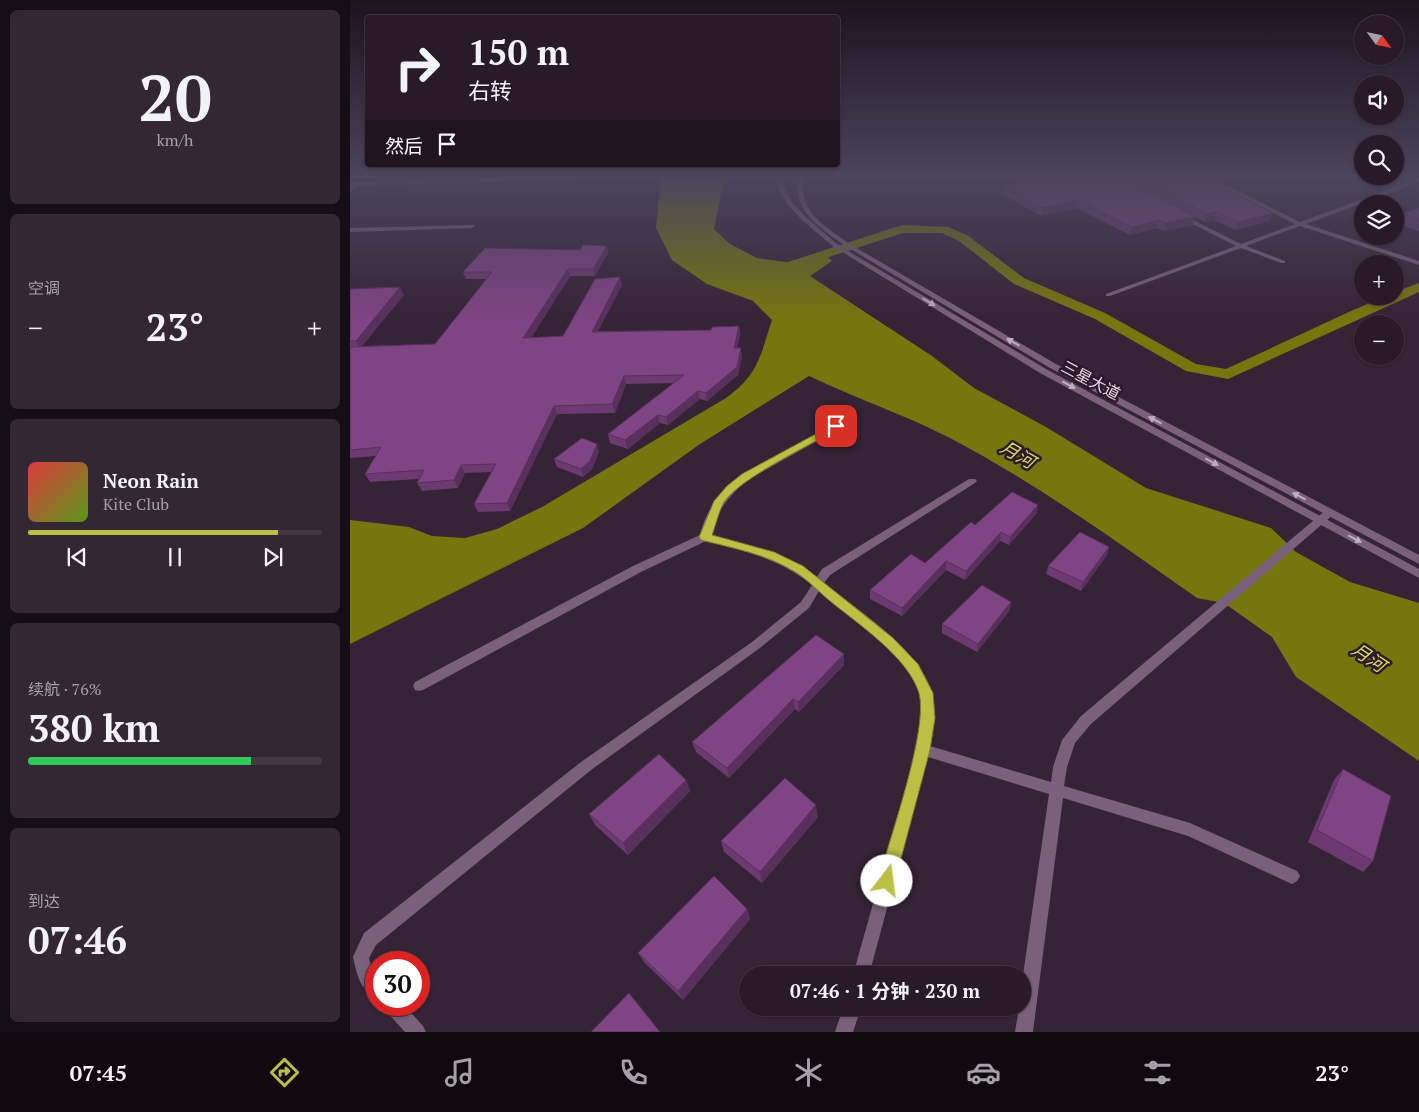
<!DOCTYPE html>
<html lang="zh">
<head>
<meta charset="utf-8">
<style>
	:root { --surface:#281a28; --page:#342734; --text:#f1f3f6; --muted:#a5a1a8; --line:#443845; --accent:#bbc045 }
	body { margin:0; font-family:"PT Serif","Noto Sans SC",serif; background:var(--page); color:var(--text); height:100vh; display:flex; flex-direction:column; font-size:19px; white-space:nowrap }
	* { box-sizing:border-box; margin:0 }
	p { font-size:16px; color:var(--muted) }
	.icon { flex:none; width:28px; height:28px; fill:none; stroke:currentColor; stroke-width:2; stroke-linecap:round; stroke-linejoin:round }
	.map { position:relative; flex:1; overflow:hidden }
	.panel { display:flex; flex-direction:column; gap:10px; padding:10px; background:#160e16; width:350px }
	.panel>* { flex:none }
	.banner { position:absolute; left:15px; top:15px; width:475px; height:152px; border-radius:5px; box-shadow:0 1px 4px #0004,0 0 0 1px var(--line); background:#281a28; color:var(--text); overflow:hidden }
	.needle { width:32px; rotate:123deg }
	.buttons { position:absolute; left:1004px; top:15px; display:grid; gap:10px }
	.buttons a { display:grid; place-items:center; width:50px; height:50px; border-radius:50%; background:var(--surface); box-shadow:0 1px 4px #0004,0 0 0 1px var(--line); font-size:25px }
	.speed { position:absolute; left:15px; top:951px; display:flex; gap:10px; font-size:25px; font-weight:700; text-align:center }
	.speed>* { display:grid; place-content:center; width:65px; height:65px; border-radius:50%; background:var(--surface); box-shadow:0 1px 4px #0004,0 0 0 1px var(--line); line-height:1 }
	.speed .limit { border:8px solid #d22; background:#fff; color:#111 }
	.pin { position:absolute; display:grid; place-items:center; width:42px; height:42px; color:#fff; margin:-21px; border-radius:10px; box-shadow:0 2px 8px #0006 }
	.me { position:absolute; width:55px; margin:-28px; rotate:15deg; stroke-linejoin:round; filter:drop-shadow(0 0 4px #0008) }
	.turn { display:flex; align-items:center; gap:18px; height:105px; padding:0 20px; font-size:22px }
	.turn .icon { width:65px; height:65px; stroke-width:2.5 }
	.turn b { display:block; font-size:35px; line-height:42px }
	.then { display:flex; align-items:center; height:48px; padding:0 20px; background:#0003; gap:10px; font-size:19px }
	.big { font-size:38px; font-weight:700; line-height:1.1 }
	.panel .card { flex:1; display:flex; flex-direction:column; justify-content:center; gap:8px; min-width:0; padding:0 18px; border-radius:8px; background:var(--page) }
	.panel .dial { align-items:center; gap:0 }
	.dial b { font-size:65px; line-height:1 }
	.song { display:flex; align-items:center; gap:15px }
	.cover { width:60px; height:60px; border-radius:8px; background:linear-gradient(135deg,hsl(0 70% 55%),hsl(90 70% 35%)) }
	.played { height:5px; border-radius:2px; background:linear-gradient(90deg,var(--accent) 85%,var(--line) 85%) }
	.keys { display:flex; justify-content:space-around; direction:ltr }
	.heat { display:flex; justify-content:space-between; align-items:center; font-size:28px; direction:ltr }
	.charge { height:8px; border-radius:4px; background:linear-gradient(90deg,#34c759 76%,var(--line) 0) }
	.trip { position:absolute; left:389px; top:966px; width:292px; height:50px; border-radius:25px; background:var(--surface); box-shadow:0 1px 4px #0004,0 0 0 1px var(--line); font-weight:700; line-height:50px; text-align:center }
	.tabs { display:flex; height:80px; justify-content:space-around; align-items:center; background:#100a10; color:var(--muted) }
	.tabs .icon { width:35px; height:35px }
	.tabs .selected { color:var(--accent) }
	.tabs b { font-size:22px; color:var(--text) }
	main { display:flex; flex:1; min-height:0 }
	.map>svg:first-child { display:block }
	.water { fill:#74770e }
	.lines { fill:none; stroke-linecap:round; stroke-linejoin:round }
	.canal { fill:#74770e; fill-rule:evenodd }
	.minor { fill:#7a607b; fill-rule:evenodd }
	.tertiary { fill:#7a607b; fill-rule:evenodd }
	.wall { fill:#6c3a71 }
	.shaded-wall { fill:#58305c }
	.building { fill:#7e4483; stroke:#58305c }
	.oneway { fill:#bfaebf }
	.route { fill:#bbc045; stroke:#7a7d2d }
	.labels { text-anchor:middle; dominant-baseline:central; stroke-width:5; stroke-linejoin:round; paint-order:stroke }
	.street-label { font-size:16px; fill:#e4d8e4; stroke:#2b192c }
	.water-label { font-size:18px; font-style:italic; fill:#d8de62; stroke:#2b192c }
</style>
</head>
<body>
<main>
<section class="panel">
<div class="card dial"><b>20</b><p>km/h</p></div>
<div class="card"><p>空调</p>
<div class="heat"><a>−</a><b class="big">23°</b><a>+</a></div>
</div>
<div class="card">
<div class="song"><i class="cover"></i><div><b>Neon Rain</b><p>Kite Club</p></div></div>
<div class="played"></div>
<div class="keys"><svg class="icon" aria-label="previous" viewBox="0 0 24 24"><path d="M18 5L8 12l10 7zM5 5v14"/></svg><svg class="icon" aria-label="pause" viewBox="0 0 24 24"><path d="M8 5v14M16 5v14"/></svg><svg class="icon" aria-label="next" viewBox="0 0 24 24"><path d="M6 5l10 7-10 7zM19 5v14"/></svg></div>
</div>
<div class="card"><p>续航 · 76%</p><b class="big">380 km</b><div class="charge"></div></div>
<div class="card"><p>到达</p><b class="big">07:46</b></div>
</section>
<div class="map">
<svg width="1069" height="1032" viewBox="0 0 1069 1032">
	<rect width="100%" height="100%" fill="#352336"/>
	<path class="water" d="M311,176h57l5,8 -9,45 16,15 27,14 43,6 28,-7 4,4 -22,15 122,80 42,32 72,39 100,61 125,40 25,24 54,30 69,21v158l-123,-84 -24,-40 -48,-34 -27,-5c-81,-57 -161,-115 -249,-161 -45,-23 -93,-39 -139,-61l-109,68 -117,84 -233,116v-124l59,7 23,9 33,2 32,-9 45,-22 184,-109c33,-24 34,-42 46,-78l-19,-19 -46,-17 -35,-24 -16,-32z"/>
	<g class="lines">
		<path class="canal" d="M552,225l46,2 19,8 57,43 81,35 91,51 30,5 125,-58 35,-15h9v-4l24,-9v9l-191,87 -42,-8 -91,-52 -81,-35 -55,-43 -17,-8h-39l-108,35 -27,5 -6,-4 1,-3 25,-4z"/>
		<g class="minor">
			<path d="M851,176h7l92,46 119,-44v4l-113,42 113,37v4l-119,-39 -54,20 39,15v2h-4l-40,-15 -131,48h-4v-2l130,-48 -55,-28v-2h4l56,28 54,-20z"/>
			<path d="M6,183l5,1 -11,8v-5z"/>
			<path d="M124,225l1,1 -3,2 -122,4v-4z"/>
			<path d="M502,415l4,3 -1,2 -106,59c-18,15 -34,32 -38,56 37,10 75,18 106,42l5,-8 147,-90h6l2,2 -2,2 -145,92 -6,8c35,28 95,66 108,109 5,16 0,38 -2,54l121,36 2,-15 9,-27 19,-24 245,-206h8l1,2 -1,2 -243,210 -16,19 -8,24 -3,19 126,37 107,48 3,5 -3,5 -5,3 -104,-48 -125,-38 -30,234h-18l4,-24h3v-26l27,-188 -121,-37 -59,218h-16l63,-225c3,-17 8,-42 3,-58 -11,-37 -70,-76 -100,-101l-10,17 -49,40 -169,122 -215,175 -7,13 4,15 3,3v20c-17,-6 -19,-23 -23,-39l11,-24 217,-171 171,-120 49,-40 11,-17c-33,-27 -66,-33 -106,-44l-65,31 -218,118 -4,1 -4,-1 -2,-4 2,-4 218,-116 67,-31c11,-51 64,-72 105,-94 15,-9 31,-21 47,-26z"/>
			<path d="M34,1005h20l19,21 3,6h-21l-19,-21z"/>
			<path d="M493,1008h18l-8,24h-18z"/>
		</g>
		<g class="tertiary">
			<path d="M247,176h86l-333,10v-4z"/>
			<path d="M427,176h6l1,12 8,14 15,16 31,27 208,124 373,200v9l-379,-205 -206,-126 -31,-26 -15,-16 -10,-17z"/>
			<path d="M449,176h5c-7,36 19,48 44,67l208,121 363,191v9l-369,-196 -206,-123c-25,-18 -52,-33 -45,-69z"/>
		</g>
	</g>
	<g class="wall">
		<path d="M711,176h141l68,45 -34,9 -22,-10 -9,2 -10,-5 -2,8 -30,6 -6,-3 -27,7 -54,-27 -34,8 -41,-22 1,-8z"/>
		<path d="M962,176h17l-8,3z"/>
		<path d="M1069,208v23l-22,-7 5,-10z"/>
		<path d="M230,250l28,3 -13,23h-25l-39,62 32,-2 59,-51 -24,46 113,-1 28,-4 1,8 -3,14 5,8 -4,19 -31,26 -7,-2 -32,26 -8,-2 -32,26 -18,-6 -2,-9 66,-51 -48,1 -11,29 -58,1 -47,97 -32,1 -4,-8 17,-32 -26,1 -7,15 -36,3 -5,-8 2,-4 -49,3 -5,-8 11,-18 -26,2v-169l54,6 -43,51 74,-2 51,-65h-20l-3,-7z"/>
		<path d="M249,452l-7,17 -9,8 -26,-10 -3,-8z"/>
		<path d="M687,513l-28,32 -9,-4 -35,39 -19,-10 -44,46 -32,-17v-9l55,-27 50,-38z"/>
		<path d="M759,547l-2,8 -26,36 -35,-17 2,-8z"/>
		<path d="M660,610l-33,42 -35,-19v-9z"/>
		<path d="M494,654v11l-45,47 -4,-3 -66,69 -33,-26 -4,-10z"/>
		<path d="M993,769l30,92 -10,11 -55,-30 26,-62z"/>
		<path d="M336,780l4,11 -62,64 -33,-30 -6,-11z"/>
		<path d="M468,817l-56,66 -38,-31 -3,-11z"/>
		<path d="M397,909l3,10 -67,81 -39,-38 -6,-9z"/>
	</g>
	<g class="shaded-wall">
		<path d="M972,176h7l-8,3z"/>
		<path d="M728,200l-2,8 -34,8 1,-8z"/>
		<path d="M866,212l-2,8 -9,2 2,-8z"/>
		<path d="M923,213l-3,8 -34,9 2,-8z"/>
		<path d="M845,217l-2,8 -30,6 2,-8z"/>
		<path d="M809,220l-2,8 -27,7 2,-8z"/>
		<path d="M257,246l1,7 -13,23 -2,-7z"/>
		<path d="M218,269l2,7 -44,70 -3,-8z"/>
		<path d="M270,277l2,8 -28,54 -2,-7z"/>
		<path d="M50,287l4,8 -44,54 -4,-8z"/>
		<path d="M389,326l1,8 -4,22 -2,-8z"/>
		<path d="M391,348l1,8 -4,19 -31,26 -1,-8z"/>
		<path d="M274,376l2,8 -11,29 -3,-9z"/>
		<path d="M348,391l2,8 -32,26 -2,-8z"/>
		<path d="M204,406l3,8 -47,97 -3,-8z"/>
		<path d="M308,415l2,8 -32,26 -3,-9z"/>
		<path d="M247,444l2,8 -7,17 -9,8 -2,-8z"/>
		<path d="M111,465l4,8 -7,15 -4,-8z"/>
		<path d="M688,505l-1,8 -28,32 1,-8z"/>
		<path d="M651,532l-1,9 -35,39 1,-9z"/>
		<path d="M759,547l-2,8 -26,36 2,-9z"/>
		<path d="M596,561v9l-44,46v-8z"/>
		<path d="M661,602l-1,8 -33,42 1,-8z"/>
		<path d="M494,654v11l-45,47 -1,-10z"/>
		<path d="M443,699l2,10 -66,69 -2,-10z"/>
		<path d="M336,780l4,11 -62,64 -5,-12z"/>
		<path d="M466,805l2,12 -56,66 -2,-11z"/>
		<path d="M397,909l3,10 -67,81 -5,-9z"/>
	</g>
	<g class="building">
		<path d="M711,176h59l75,41 -30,6 -6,-3 -27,7 -54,-27 -35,8 -41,-22z"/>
		<path d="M785,176h67l71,37 -35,9 -22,-10 -9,2z"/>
		<path d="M1069,208v12l-17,-6z"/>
		<path d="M233,245l24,1 -14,23h-25l-45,69 40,-2 32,-57 25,-2 -28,55 119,-2 1,-3 27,-1 -5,22h7l-4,19 -31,26 -8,-2 -32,26 -8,-2 -33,25 -17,-6 76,-59 -60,1 -12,28 -58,2 -47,97 -33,1 22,-40 -35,1 -7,15 -37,3 7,-13 -59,4 16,-27 -31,3v-101l2,-2 83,-3 57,-72h-29l22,-24 95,2z"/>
		<path d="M50,287l-44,54h-6v-52z"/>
		<path d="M232,438l15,6 -7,17 -9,8 -27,-10z"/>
		<path d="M662,492l26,13 -28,32 -9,-5 -35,39 -20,-10 -44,47 -32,-18 41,-36 14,9 46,-41 4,3z"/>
		<path d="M730,532l29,15 -26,35 -35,-16z"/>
		<path d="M632,585l29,17 -33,42 -36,-20z"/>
		<path d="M466,635l28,19 -46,48 -5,-3 -66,69 -35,-26z"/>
		<path d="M309,754l27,26 -63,63 -34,-29z"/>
		<path d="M993,769l48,27 -18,65 -56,-31z"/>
		<path d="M435,778l31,27 -56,67 -39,-31z"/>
		<path d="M364,876l33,33 -69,82 -40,-38z"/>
		<path d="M279,993l31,39h-69z"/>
	</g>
	<defs><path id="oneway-solid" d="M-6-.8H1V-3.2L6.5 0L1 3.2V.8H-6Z" transform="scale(1.25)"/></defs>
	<g class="oneway">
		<use href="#oneway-solid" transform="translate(579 302) rotate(31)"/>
		<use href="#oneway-solid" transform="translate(663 342) rotate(-150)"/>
		<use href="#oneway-solid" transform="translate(719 385) rotate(28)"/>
		<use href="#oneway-solid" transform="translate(805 420) rotate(-152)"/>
		<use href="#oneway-solid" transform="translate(862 462) rotate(28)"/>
		<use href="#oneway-solid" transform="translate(949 496) rotate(-152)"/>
		<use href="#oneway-solid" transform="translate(1005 539) rotate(28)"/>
	</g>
	<linearGradient id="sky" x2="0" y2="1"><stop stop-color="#1d131e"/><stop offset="0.55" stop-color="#4b455d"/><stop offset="1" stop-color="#4b455d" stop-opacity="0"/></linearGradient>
	<rect width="1069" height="321" fill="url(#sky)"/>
	<path class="route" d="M486,423l4,1v4c-28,16 -100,50 -116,74 -5,9 -8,22 -12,33l62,17 29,14 90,72 25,26 15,29 2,25 -5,32 -35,131 -2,6 -6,3 -6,-3 -3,-6c11,-40 51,-153 41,-188 -11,-36 -61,-69 -89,-92 -12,-10 -23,-22 -35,-29 -28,-18 -63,-24 -94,-32l-2,-3 15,-36 13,-15 15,-12z"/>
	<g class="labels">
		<g class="street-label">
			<text transform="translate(741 380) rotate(28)">三星大道</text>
		</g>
		<g class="water-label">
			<text transform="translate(668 454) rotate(30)">月河</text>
			<text transform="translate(1019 657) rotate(34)">月河</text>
		</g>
	</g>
</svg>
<div class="buttons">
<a><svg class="needle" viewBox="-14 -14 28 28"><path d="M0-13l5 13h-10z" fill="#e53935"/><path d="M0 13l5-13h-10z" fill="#a5a1a8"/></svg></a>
<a><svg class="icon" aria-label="sound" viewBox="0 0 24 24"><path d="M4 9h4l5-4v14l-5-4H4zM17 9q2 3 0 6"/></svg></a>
<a><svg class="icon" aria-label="search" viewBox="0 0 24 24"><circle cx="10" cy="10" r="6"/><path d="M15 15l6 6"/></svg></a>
<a><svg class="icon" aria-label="layers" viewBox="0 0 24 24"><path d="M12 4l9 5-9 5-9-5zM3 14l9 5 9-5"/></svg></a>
<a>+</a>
<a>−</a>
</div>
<div class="speed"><div class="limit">30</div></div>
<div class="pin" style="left:486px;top:426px;background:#d93025"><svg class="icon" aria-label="arrive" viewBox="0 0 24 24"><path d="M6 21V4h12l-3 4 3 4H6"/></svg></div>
<svg class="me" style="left:537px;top:881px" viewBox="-20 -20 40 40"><circle r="19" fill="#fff"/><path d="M0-13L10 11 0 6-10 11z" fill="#bbc045"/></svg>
<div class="trip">07:46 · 1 分钟 · 230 m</div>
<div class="banner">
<div class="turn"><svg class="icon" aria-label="right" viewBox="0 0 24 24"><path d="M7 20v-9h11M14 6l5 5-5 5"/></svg><div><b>150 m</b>右转</div></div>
<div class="then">然后<svg class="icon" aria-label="arrive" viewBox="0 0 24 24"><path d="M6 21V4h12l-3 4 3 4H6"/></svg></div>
</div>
</div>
</main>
<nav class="tabs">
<b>07:45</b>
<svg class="icon selected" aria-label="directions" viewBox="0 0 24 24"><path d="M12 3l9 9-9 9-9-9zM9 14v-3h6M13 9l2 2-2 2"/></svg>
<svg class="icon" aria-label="music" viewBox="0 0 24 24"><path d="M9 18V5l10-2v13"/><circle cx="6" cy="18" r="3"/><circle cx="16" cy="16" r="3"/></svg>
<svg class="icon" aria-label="phone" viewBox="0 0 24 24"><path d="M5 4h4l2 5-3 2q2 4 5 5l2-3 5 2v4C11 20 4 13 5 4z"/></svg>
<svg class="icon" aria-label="climate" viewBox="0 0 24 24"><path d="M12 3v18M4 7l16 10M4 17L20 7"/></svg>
<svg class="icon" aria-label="car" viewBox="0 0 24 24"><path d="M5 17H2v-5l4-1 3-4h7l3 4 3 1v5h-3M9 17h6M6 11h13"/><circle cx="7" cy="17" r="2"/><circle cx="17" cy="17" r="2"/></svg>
<svg class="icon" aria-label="filters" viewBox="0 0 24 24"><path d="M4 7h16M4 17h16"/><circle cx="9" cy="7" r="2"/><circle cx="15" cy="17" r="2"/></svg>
<b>23°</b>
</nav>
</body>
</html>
